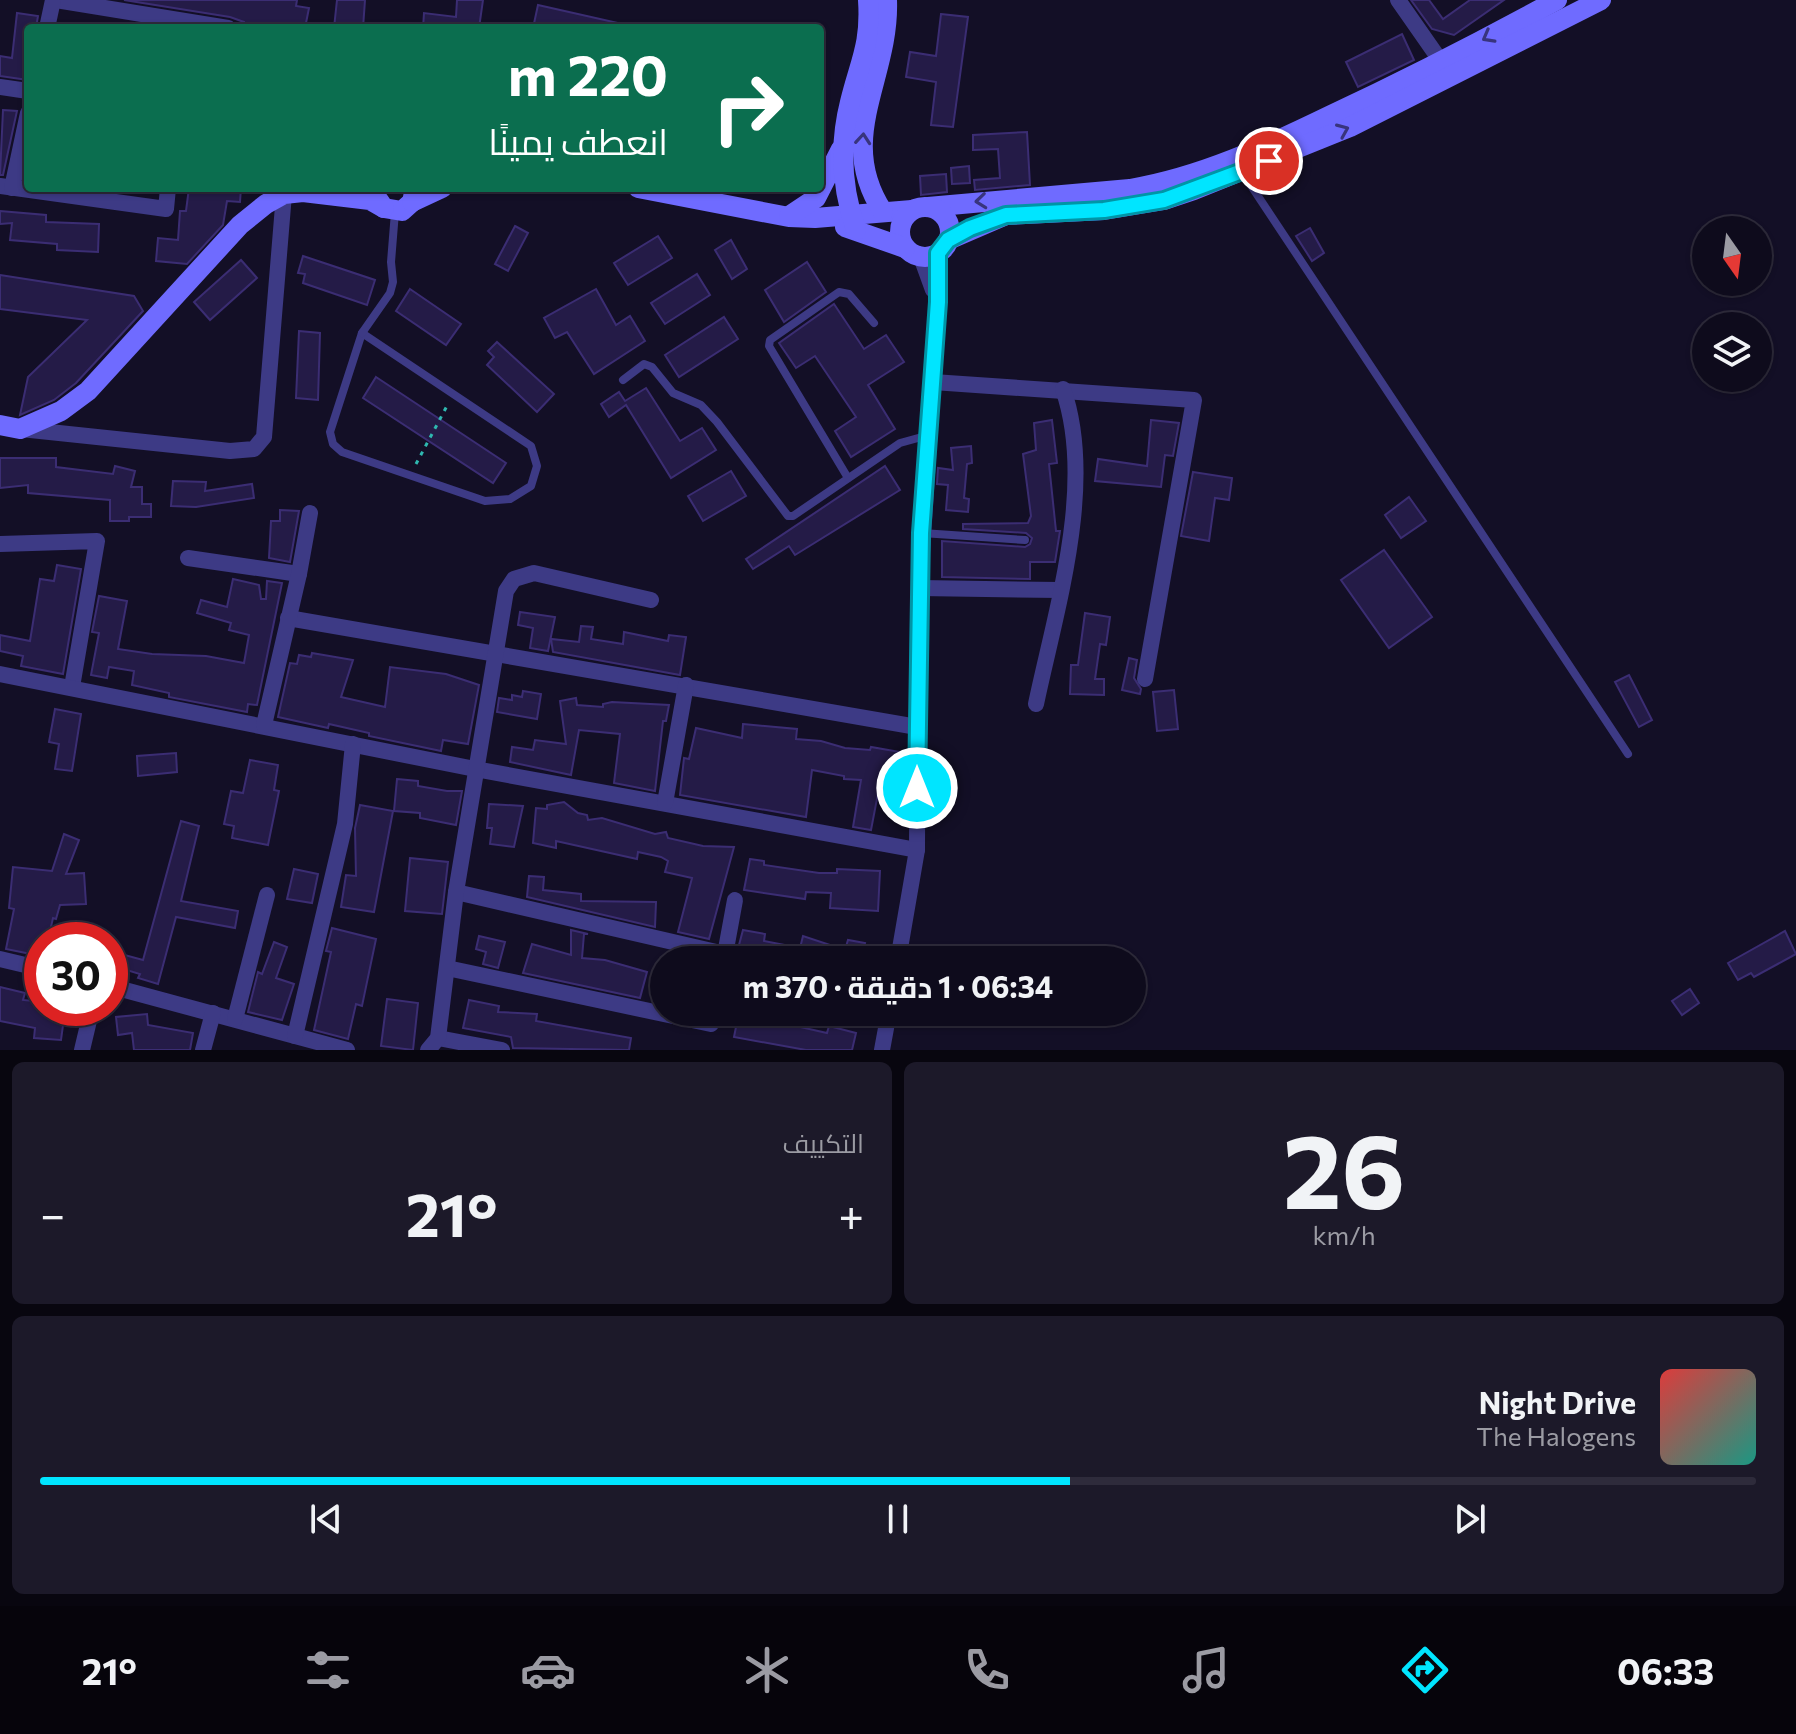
<!DOCTYPE html>
<html lang="ar">
<head>
<meta charset="utf-8">
<style>
	:root { --surface:#0e0b1c; --page:#1c1929; --text:#f1f3f6; --muted:#9b9ba3; --line:#2e2b3b; --accent:#00e5ff }
	body { margin:0; font-family:Commissioner,Cairo,sans-serif; background:var(--page); color:var(--text); direction:rtl; height:100vh; display:flex; flex-direction:column; font-size:30px; white-space:nowrap }
	* { box-sizing:border-box; margin:0 }
	p { font-size:26px; color:var(--muted) }
	.icon { flex:none; width:44px; height:44px; fill:none; stroke:currentColor; stroke-width:2; stroke-linecap:round; stroke-linejoin:round }
	.map { position:relative; height:1050px; overflow:hidden; direction:ltr }
	.sheet { display:flex; flex-direction:column; gap:12px; padding:12px; background:#08060f; flex:1 }
	.sheet>* { flex:none }
	.banner { position:absolute; left:24px; top:24px; width:800px; height:168px; border-radius:8px; box-shadow:0 2px 6px #0004,0 0 0 2px var(--line); direction:rtl; background:#0b6e4f; color:#fff; overflow:hidden }
	.needle { width:52px; rotate:166deg }
	.tools { position:absolute; left:1692px; top:216px; display:grid; gap:16px }
	.tools a { display:grid; place-items:center; width:80px; height:80px; border-radius:50%; background:var(--surface); box-shadow:0 2px 6px #0004,0 0 0 2px var(--line); font-size:40px }
	.speed { position:absolute; left:24px; top:922px; display:flex; gap:16px; font-size:40px; font-weight:700; text-align:center }
	.speed>* { display:grid; place-content:center; width:104px; height:104px; border-radius:50%; background:var(--surface); box-shadow:0 2px 6px #0004,0 0 0 2px var(--line); line-height:1 }
	.speed .limit { border:12px solid #d22; background:#fff; color:#111 }
	.pin { position:absolute; display:grid; place-items:center; width:68px; height:68px; color:#fff; margin:-34px; border:4px solid #fff; border-radius:50%; box-shadow:0 2px 8px #0007 }
	.me { position:absolute; width:88px; margin:-44px; rotate:0deg; stroke-linejoin:round; filter:drop-shadow(0 0 6px #0008) }
	.turn { display:flex; align-items:center; gap:28px; height:168px; padding:0 24px; font-size:36px }
	.turn .icon { width:104px; height:104px; stroke-width:2.5 }
	.turn b { display:block; font-size:56px; line-height:68px }
	.big { font-size:60px; font-weight:700; line-height:1.1 }
	.sheet .card { flex:1; display:flex; flex-direction:column; justify-content:center; gap:12px; min-width:0; padding:0 28px; border-radius:12px; background:var(--page) }
	.sheet .dial { align-items:center; gap:0 }
	.dial b { font-size:104px; line-height:1 }
	.song { display:flex; align-items:center; gap:24px }
	.cover { width:96px; height:96px; border-radius:12px; background:linear-gradient(135deg,hsl(0 70% 55%),hsl(170 70% 35%)) }
	.played { height:8px; border-radius:4px; background:linear-gradient(90deg,var(--accent) 60%,var(--line) 60%) }
	.keys { display:flex; justify-content:space-around; direction:ltr }
	.heat { display:flex; justify-content:space-between; align-items:center; font-size:44px; direction:ltr }
	.sheet .tiles { flex:1; display:grid; gap:12px; grid-template-columns:1fr 1fr }
	.card:last-child { grid-column:span 2 }
	.trip { position:absolute; left:650px; top:946px; width:496px; height:80px; border-radius:40px; background:var(--surface); box-shadow:0 2px 6px #0004,0 0 0 2px var(--line); font-weight:700; line-height:80px; text-align:center; direction:rtl }
	.tab-bar { display:flex; height:128px; justify-content:space-around; align-items:center; background:#06040b; color:var(--muted) }
	.tab-bar .icon { width:56px; height:56px }
	.tab-bar .active { color:var(--accent) }
	.tab-bar b { font-size:36px; color:var(--text) }
	.map>svg:first-child { display:block }
	.building { fill:#241b47; stroke:#3b2d73; stroke-width:2 }
	.lines { fill:none; stroke-linecap:round; stroke-linejoin:round }
	.path { stroke:#2fb8b0; stroke-width:3; stroke-dasharray:4 6; stroke-linecap:butt }
	.service { stroke:#3d3a85; stroke-width:8 }
	.minor { stroke:#3d3a85; stroke-width:16 }
	.secondary { stroke:#6f6bff; stroke-width:20 }
	.oneway { stroke:#38347d }
	.route-casing { stroke:#0095a6; stroke-width:20 }
	.route { stroke:#00e5ff; stroke-width:14 }
</style>
</head>
<body>
<div class="map">
<svg width="1796" height="1050" viewBox="0 0 1796 1050">
	<rect width="100%" height="100%" fill="#130f26"/>
	<g class="building">
		<path d="M124,0h173l-1,6 13,2 -4,20h-62l1,-6 -14,-5z"/>
		<path d="M337,0h28l-2,28h-29z"/>
		<path d="M457,0h26l-4,28h-56l1,-15 32,4z"/>
		<path d="M1411,0h18l14,19 27,-19h34l-50,35 -22,-6z"/>
		<path d="M538,5l80,18v5h-85z"/>
		<path d="M17,13l21,3 -2,12h-8v52l-28,-4v-20l12,2z"/>
		<path d="M941,14l27,3 -15,110 -22,-2 5,-43 -30,-5 4,-25 26,4z"/>
		<path d="M1402,34l12,26 -56,27 -12,-25z"/>
		<path d="M3,110l14,1 -14,64h-3z"/>
		<path d="M1027,132l3,53 -55,5 -1,-10 26,-2 -2,-29 -25,1v-15z"/>
		<path d="M969,166l1,17 -18,1 -1,-16z"/>
		<path d="M946,174l1,18 -26,3 -1,-19z"/>
		<path d="M189,188h52l-1,14 -13,-1 -4,24 -36,39 -31,-3 2,-23 20,2 2,-29h6z"/>
		<path d="M0,211l46,4v7l53,2 -1,28 -41,-2v-6l-47,-4 2,-17 -12,1z"/>
		<path d="M515,226l13,7 -20,38 -13,-7z"/>
		<path d="M1310,228l14,25 -12,8 -16,-25z"/>
		<path d="M658,236l14,22 -44,27 -14,-22z"/>
		<path d="M731,240l16,29 -15,10 -17,-29z"/>
		<path d="M303,256l72,24 -8,25 -64,-22 2,-9 -7,-1z"/>
		<path d="M241,260l16,18 -47,42 -16,-18z"/>
		<path d="M807,262l19,30 -42,30 -19,-32z"/>
		<path d="M697,274l13,21 -45,29 -14,-21z"/>
		<path d="M0,275l134,21 9,15 -67,72 -22,17 -34,15 8,-38 59,-57 -87,-11z"/>
		<path d="M410,289l51,35 -15,21 -50,-34z"/>
		<path d="M596,289l20,36 14,-9 15,25 -51,33 -27,-42 -12,6 -11,-20z"/>
		<path d="M834,304l30,45 22,-14 18,27 -36,23 27,44 -44,28 -16,-26 21,-14 -41,-61 -19,12 -17,-25z"/>
		<path d="M724,317l14,22 -59,38 -14,-22z"/>
		<path d="M299,331l21,2 -2,67 -22,-2z"/>
		<path d="M497,342l57,52 -17,18 -50,-47 7,-8 -6,-6z"/>
		<path d="M376,377l130,86 -13,20 -130,-85z"/>
		<path d="M646,388l34,53 22,-13 14,22 -45,28 -45,-73 -17,12 -8,-13 18,-12 6,9z"/>
		<path d="M1052,420l5,43 -8,1 7,67h4l-5,31h-25v17l-88,-2v-36l83,6 5,-3 2,-6 -6,-5 -63,-4v-5l65,-1 3,-7 -8,-62 13,-4 -2,-27z"/>
		<path d="M1151,420l28,3 -6,33 -8,-1 -4,32 -66,-6 3,-22 49,7z"/>
		<path d="M971,446l1,17 -5,1 -3,34 5,1 -1,13 -22,-2 2,-25 -11,-1 1,-16 15,2 -2,-22z"/>
		<path d="M0,458h56v9l57,7 2,-8 20,5 -4,16h11v17h9v13h-22v4h-19v-21l-82,-7v-8l-28,3z"/>
		<path d="M885,466l15,24 -105,65 -6,-9 -36,23 -7,-10z"/>
		<path d="M731,471l15,25 -43,25 -15,-25z"/>
		<path d="M1193,472l39,6 -3,22 -14,-2 -6,43 -28,-5z"/>
		<path d="M173,481l33,1 -1,9 47,-7 2,14 -58,9 -25,-1z"/>
		<path d="M1409,497l17,24 -25,17 -16,-23z"/>
		<path d="M280,510l19,1 -9,51 -21,-4 2,-37h9z"/>
		<path d="M1384,550l48,67 -43,31 -48,-68z"/>
		<path d="M57,565l24,4 -18,105 -42,-8 2,-10 -23,-5v-16l30,6 10,-62 14,2z"/>
		<path d="M233,579l26,6 2,14h5l1,-18 15,2 -25,122 -9,-1 -1,8 -78,-15v-4l-37,-8 2,-14 -25,-4 -2,11 -16,-3 8,-42 -7,-1 7,-36 28,5 -9,48 34,5 54,2 38,7 5,-28 -20,-5 2,-7 -34,-10 4,-13 26,7z"/>
		<path d="M520,612l35,5 -7,34 -18,-3 3,-20 -15,-3z"/>
		<path d="M1085,613l25,4 -4,28 -6,-1 -5,35h9v16l-34,-1 1,-29h7z"/>
		<path d="M581,626l12,1 -2,12 32,5 1,-12 44,9 1,-6 17,2 -6,38 -127,-23 -2,-13 28,3z"/>
		<path d="M312,653l41,7 -12,37 44,10 5,-40 56,7 33,11 -11,59 -25,-4 -2,11 -72,-15v-3l-40,-9 -1,4 -50,-11 12,-54 7,1 2,-9 12,2z"/>
		<path d="M1129,658l8,2 -3,18 7,11 -1,5 -18,-4z"/>
		<path d="M1629,675l23,45 -13,7 -24,-45z"/>
		<path d="M1174,690l4,39 -21,2 -4,-39z"/>
		<path d="M523,691l18,3 -4,25 -40,-7 2,-14 13,2v-5l10,2z"/>
		<path d="M576,698l1,7 26,2v-3l9,-2 57,3 -3,16h-3l-8,70 -41,-8 6,-49 -41,-4 -8,45 -61,-13 2,-15 21,3 2,-10 31,4 -6,-43z"/>
		<path d="M55,709l26,5 -9,57 -17,-2 4,-25 -10,-2z"/>
		<path d="M743,724l54,5 -1,10 25,2 24,7 25,2 1,-3 29,5 -6,33 -14,-2 -9,47 -18,-3 8,-47 -17,-1v-3l-32,-6 -6,47 -126,-22 4,-37 5,1 7,-31 46,10z"/>
		<path d="M176,753l1,19 -39,4 -1,-20z"/>
		<path d="M250,760l28,5 -4,25 5,1 -11,54 -36,-7 2,-12 -10,-2 7,-33 12,2z"/>
		<path d="M397,779l21,2v5l29,5h15l-6,34 -36,-7v-5l-26,-2z"/>
		<path d="M564,802l14,11 9,2 1,5 14,-2 53,16 11,-2 2,6 35,8 31,1 -25,92 -31,-7 14,-54 -27,-6 3,-11 -7,-4 -23,-5 -1,7 -81,-18v7l-23,-5 3,-35 11,1v-4z"/>
		<path d="M489,804l34,2 -9,41 -24,-3 2,-16h-5z"/>
		<path d="M360,805l33,6 -19,101 -33,-5 5,-32 10,1 -1,-48z"/>
		<path d="M181,821l18,5 -18,75 57,10 -3,17 -59,-11 -18,67 -20,-6 2,-4 -30,-9v-14l33,9z"/>
		<path d="M64,834l15,6 -13,34 18,-1 2,31 -26,1 -4,14 -3,-1 -5,22h-6v7l-9,-2 -2,9 -25,-5 8,-40 -5,-1 4,-41 39,4z"/>
		<path d="M410,858l38,4 -6,52 -37,-3z"/>
		<path d="M750,859l14,2v4l55,8h18v-4l43,2 -2,40 -48,-3 1,-15 -25,-1 -1,7 -61,-9z"/>
		<path d="M294,869l24,5 -6,29 -25,-4z"/>
		<path d="M529,876l15,1 -1,13 38,4v7l75,1 -1,25 -128,-30z"/>
		<path d="M332,928l44,11 -14,67 -6,-2 -8,35 -34,-9 17,-78 -5,-1z"/>
		<path d="M571,930l17,4h-4l-2,24 23,2 42,12 -7,26 -117,-25 9,-29 39,11z"/>
		<path d="M743,930l22,4 -1,7 36,7 3,-12 42,14 3,-10 17,3 -3,12 7,2v3h-134z"/>
		<path d="M1785,931l11,23 -42,23 -3,-4 -13,7 -10,-17z"/>
		<path d="M479,936l26,6 -7,26 -15,-4 3,-12 -10,-3z"/>
		<path d="M274,942l13,5 -11,31 18,6 -12,36 -34,-8 10,-40 4,2z"/>
		<path d="M0,987l25,6 -2,7 19,2v6h10v8l12,2 -3,22 -27,-2 1,-10 -35,-7z"/>
		<path d="M1690,989l9,14 -17,12 -10,-14z"/>
		<path d="M387,999l31,4 -5,47 -32,-4z"/>
		<path d="M469,1000l30,6 -1,6 39,2 -1,7 95,17 -2,12 -116,-2 -2,-11 -48,-9z"/>
		<path d="M739,1012h37l22,5 -2,9 31,7 2,-7 27,7 -4,17h-46l-72,-13z"/>
		<path d="M147,1014l1,11 45,8 -3,17h-56l-2,-17 -14,2 -2,-18z"/>
	</g>
	<g class="lines">
		<path class="path" d="M416,464l32,-60"/>
		<g class="service">
			<path d="M1242,172l386,582"/>
			<path d="M362,333l169,113 6,20 -6,20 -21,13 -25,2 -143,-49 -9,-8 -3,-12z"/>
			<path d="M362,333l28,-40 3,-11 -2,-20 4,-50"/>
			<path d="M623,380l21,-16 8,3 21,26 28,12 16,17 71,94h5l107,-73 29,-8"/>
			<path d="M848,478l-79,-132 1,-6 69,-48 10,2 25,29"/>
			<path d="M922,533l103,7"/>
		</g>
		<g class="minor">
			<path d="M56,0l172,28"/>
			<path d="M1398,0l44,63"/>
			<path d="M47,28l6,-28"/>
			<path d="M0,87l28,4"/>
			<path d="M0,186l166,23 2,-21"/>
			<path d="M12,188l16,-75"/>
			<path d="M921,257l12,33"/>
			<path d="M933,382l261,18 -49,279"/>
			<path d="M21,429l209,22 24,-2 10,-12 20,-243"/>
			<path d="M0,544l97,-3 -25,146"/>
			<path d="M188,558l111,16"/>
			<path d="M919,588l141,2"/>
			<path d="M288,618l629,109"/>
			<path d="M0,674l475,95 442,81"/>
			<path d="M1036,704c20,-95 60,-220 27,-315"/>
			<path d="M264,725l35,-151 11,-61"/>
			<path d="M665,803l21,-118"/>
			<path d="M456,892l269,62"/>
			<path d="M0,959l42,10"/>
			<path d="M724,960l11,-60"/>
			<path d="M898,960l19,-110 1,-234 20,-314v-49"/>
			<path d="M447,968l264,56 3,-12"/>
			<path d="M110,986l237,64"/>
			<path d="M235,1019l32,-124"/>
			<path d="M295,1036l50,-212 8,-80"/>
			<path d="M438,1038l64,12"/>
			<path d="M82,1050l10,-42"/>
			<path d="M203,1050l10,-37"/>
			<path d="M428,1050l10,-12 18,-146 50,-301 8,-12 20,-6 117,27"/>
			<path d="M882,1050l7,-38"/>
		</g>
		<g class="secondary">
			<path d="M638,188l151,29 26,1 97,-8"/>
			<path d="M377,198l7,10 18,3 10,-9 3,-14"/>
			<path d="M412,202l30,-14"/>
			<path d="M928,207l202,-18c71,-12 135,-42 199,-73 77,-36 153,-75 228,-116"/>
			<circle cx="925" cy="232" r="25"/>
			<path d="M883,212c-49,-75 7,-133 4,-212"/>
			<path d="M789,216l27,-18 25,-49"/>
			<path d="M845,227l60,21"/>
			<path d="M856,230c-14,-41 -17,-85 -6,-128 10,-41 21,-57 18,-102"/>
			<path d="M948,240l58,-25 98,-5 60,-10 30,-10 156,-63 251,-127"/>
			<path d="M0,425l20,4 41,-18 27,-20 152,-166 26,-21 18,-10 19,-2 67,8 14,8"/>
		</g>
	</g>
	<defs><path id="oneway-chevron" d="M-2-3.5L2.5 0L-2 3.5" fill="none" stroke-width="1.6" stroke-linecap="round" stroke-linejoin="round" transform="scale(2)"/></defs>
	<g class="oneway">
		<use href="#oneway-chevron" transform="translate(1488 37) rotate(151)"/>
		<use href="#oneway-chevron" transform="translate(1343 130) rotate(-23)"/>
		<use href="#oneway-chevron" transform="translate(863 139) rotate(-85)"/>
		<use href="#oneway-chevron" transform="translate(981 201) rotate(174)"/>
	</g>
	<g class="lines">
		<defs>
			<path id="route" d="M917,788l4,-255 17,-231v-49l10,-13 22,-12 36,-13 98,-5 60,-10 105,-39"/>
		</defs>
		<use href="#route" class="route-casing"/>
		<use href="#route" class="route"/>
	</g>
</svg>
<div class="tools">
<a><svg class="needle" viewBox="-14 -14 28 28"><path d="M0-13l5 13h-10z" fill="#e53935"/><path d="M0 13l5-13h-10z" fill="#9b9ba3"/></svg></a>
<a><svg class="icon" aria-label="layers" viewBox="0 0 24 24"><path d="M12 4l9 5-9 5-9-5zM3 14l9 5 9-5"/></svg></a>
</div>
<div class="speed"><div class="limit">30</div></div>
<div class="pin" style="left:1269px;top:161px;background:#d93025"><svg class="icon" aria-label="arrive" viewBox="0 0 24 24"><path d="M6 21V4h12l-3 4 3 4H6"/></svg></div>
<svg class="me" style="left:917px;top:788px" viewBox="-20 -20 40 40"><circle r="17" fill="#00e5ff" stroke="#fff" stroke-width="3"/><path d="M0-11L8 9 0 5-8 9z" fill="#fff"/></svg>
<div class="trip">06:34 · 1 دقيقة · 370 m</div>
<div class="banner">
<div class="turn"><svg class="icon" aria-label="right" viewBox="0 0 24 24"><path d="M7 20v-9h11M14 6l5 5-5 5"/></svg><div><b>220 m</b>انعطف يمينًا</div></div>
</div>
</div>
<section class="sheet">
<div class="tiles">
<div class="card dial"><b>26</b><p>km/h</p></div>
<div class="card"><p>التكييف</p>
<div class="heat"><a>−</a><b class="big">21°</b><a>+</a></div>
</div>
<div class="card">
<div class="song"><i class="cover"></i><div><b>Night Drive</b><p>The Halogens</p></div></div>
<div class="played"></div>
<div class="keys"><svg class="icon" aria-label="previous" viewBox="0 0 24 24"><path d="M18 5L8 12l10 7zM5 5v14"/></svg><svg class="icon" aria-label="pause" viewBox="0 0 24 24"><path d="M8 5v14M16 5v14"/></svg><svg class="icon" aria-label="next" viewBox="0 0 24 24"><path d="M6 5l10 7-10 7zM19 5v14"/></svg></div>
</div>
</div>
</section>
<nav class="tab-bar">
<b>06:33</b>
<svg class="icon active" aria-label="directions" viewBox="0 0 24 24"><path d="M12 3l9 9-9 9-9-9zM9 14v-3h6M13 9l2 2-2 2"/></svg>
<svg class="icon" aria-label="music" viewBox="0 0 24 24"><path d="M9 18V5l10-2v13"/><circle cx="6" cy="18" r="3"/><circle cx="16" cy="16" r="3"/></svg>
<svg class="icon" aria-label="phone" viewBox="0 0 24 24"><path d="M5 4h4l2 5-3 2q2 4 5 5l2-3 5 2v4C11 20 4 13 5 4z"/></svg>
<svg class="icon" aria-label="climate" viewBox="0 0 24 24"><path d="M12 3v18M4 7l16 10M4 17L20 7"/></svg>
<svg class="icon" aria-label="car" viewBox="0 0 24 24"><path d="M5 17H2v-5l4-1 3-4h7l3 4 3 1v5h-3M9 17h6M6 11h13"/><circle cx="7" cy="17" r="2"/><circle cx="17" cy="17" r="2"/></svg>
<svg class="icon" aria-label="filters" viewBox="0 0 24 24"><path d="M4 7h16M4 17h16"/><circle cx="9" cy="7" r="2"/><circle cx="15" cy="17" r="2"/></svg>
<b>21°</b>
</nav>
</body>
</html>
